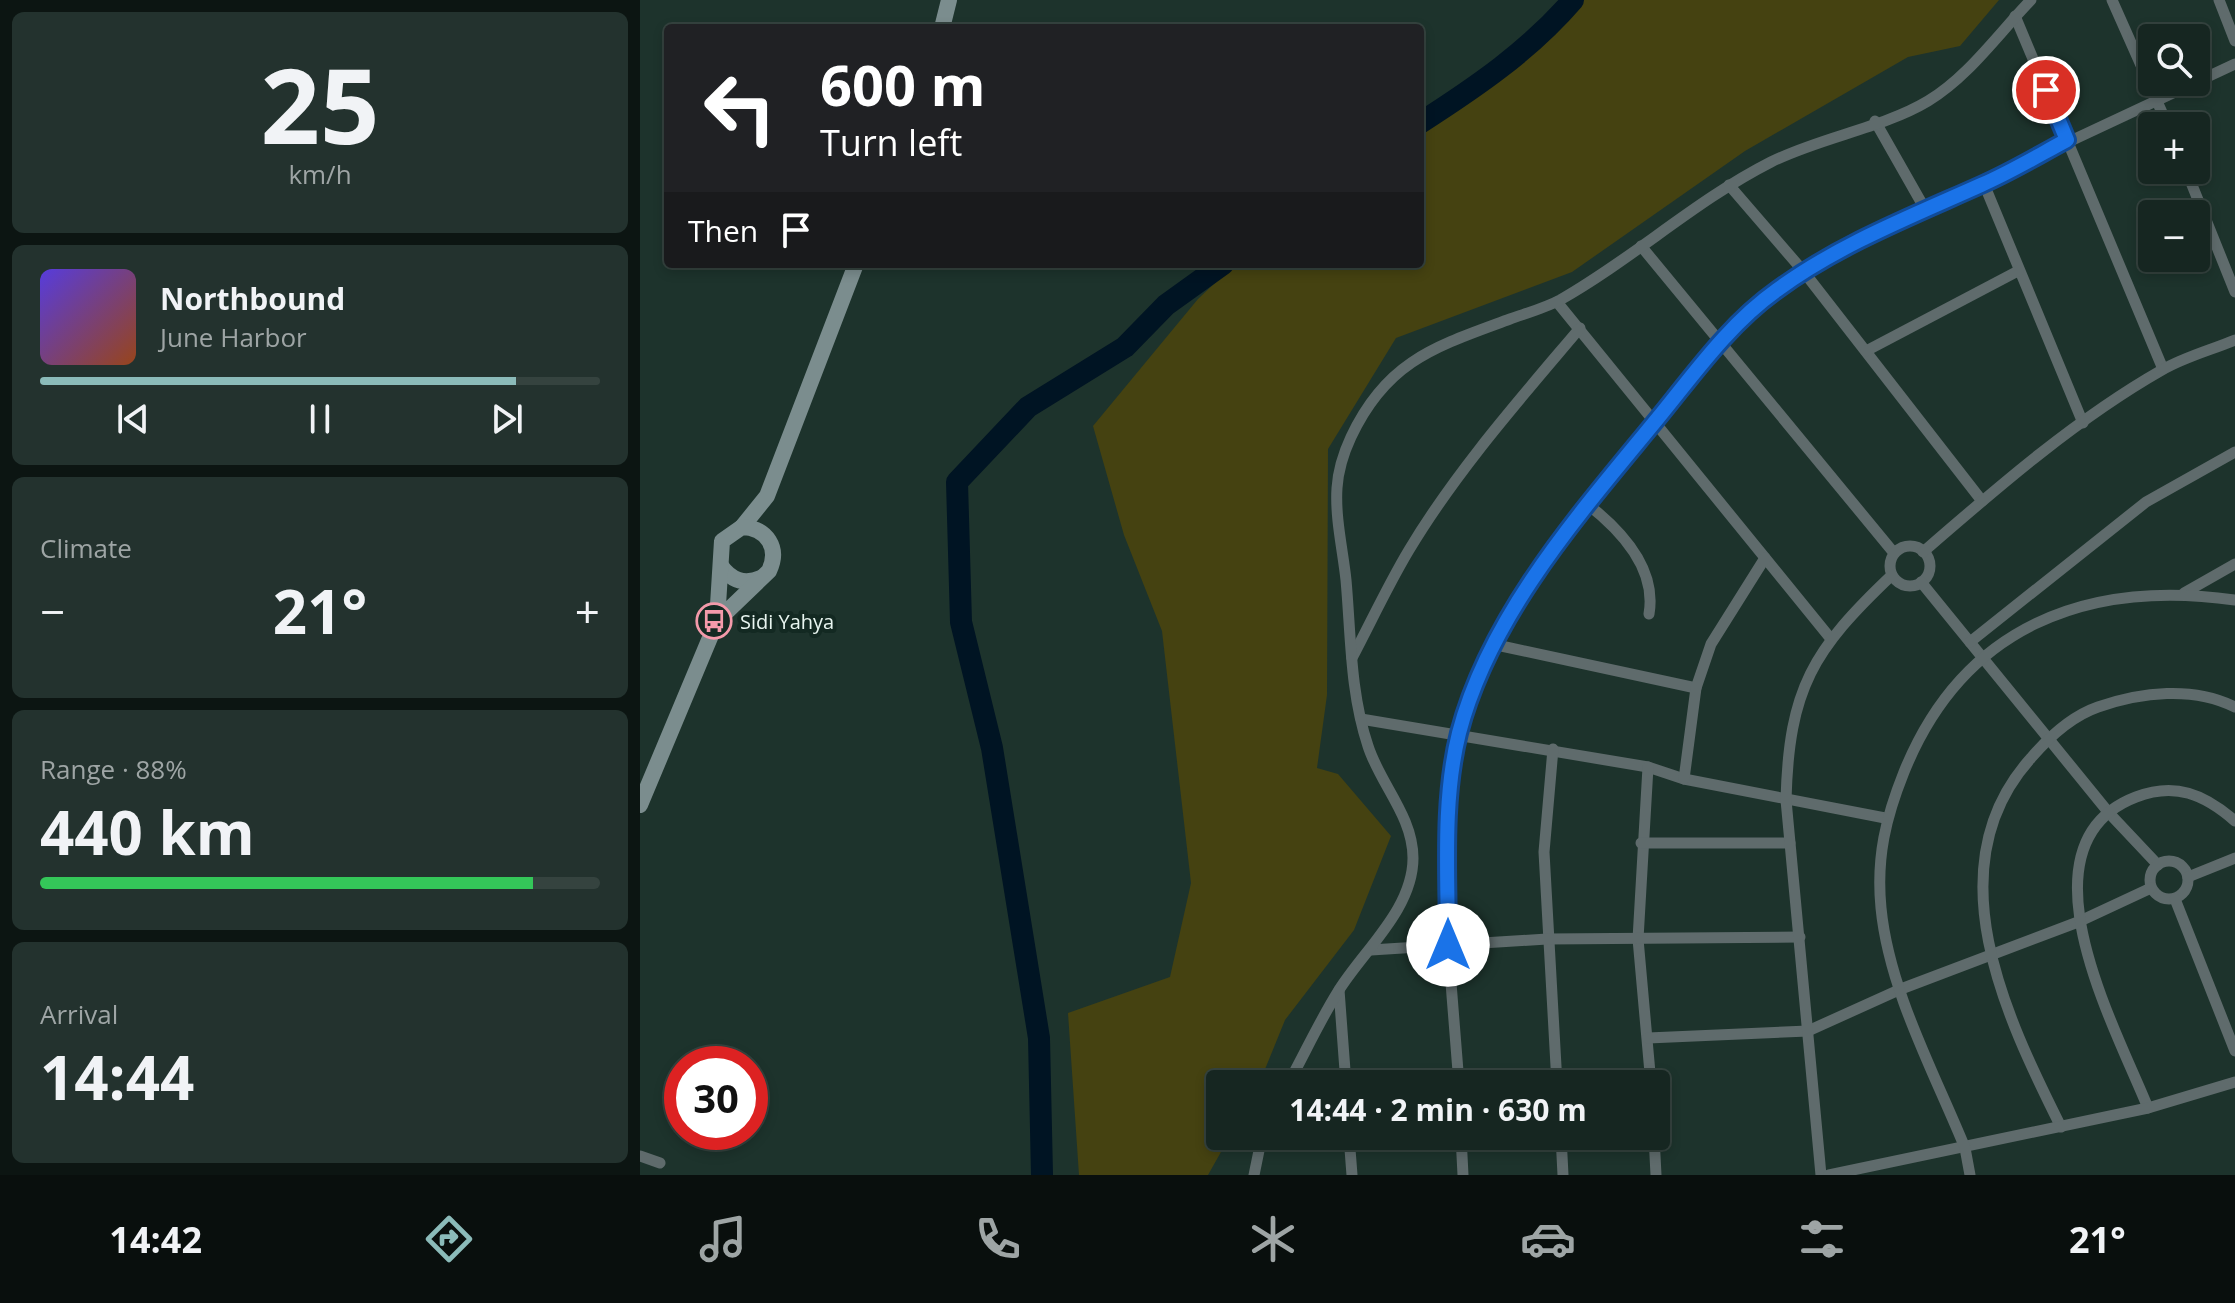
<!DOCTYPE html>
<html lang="en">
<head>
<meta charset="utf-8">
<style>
	:root { --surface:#162621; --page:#23322e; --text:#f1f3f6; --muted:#9ea5a5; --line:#35433f; --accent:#8bbbb9 }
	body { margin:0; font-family:"Open Sans",sans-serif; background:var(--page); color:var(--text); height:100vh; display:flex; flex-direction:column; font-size:30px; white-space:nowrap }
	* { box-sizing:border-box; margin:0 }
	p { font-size:26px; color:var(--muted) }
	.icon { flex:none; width:44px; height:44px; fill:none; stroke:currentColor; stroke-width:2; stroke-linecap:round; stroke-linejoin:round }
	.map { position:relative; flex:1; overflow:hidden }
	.sheet { display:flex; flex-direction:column; gap:12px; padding:12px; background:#0c1512; width:640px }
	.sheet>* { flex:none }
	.hud { position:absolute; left:24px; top:24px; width:760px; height:244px; border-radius:8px; box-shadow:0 4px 12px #0003,0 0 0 2px var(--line); background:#202124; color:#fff; overflow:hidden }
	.tools { position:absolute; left:1498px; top:24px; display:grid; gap:16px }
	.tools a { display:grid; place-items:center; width:72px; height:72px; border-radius:8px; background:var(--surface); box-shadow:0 4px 12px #0003,0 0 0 2px var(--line); font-size:40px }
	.speed { position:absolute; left:24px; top:1046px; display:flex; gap:16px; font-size:40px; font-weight:700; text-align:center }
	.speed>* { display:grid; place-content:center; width:104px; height:104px; border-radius:50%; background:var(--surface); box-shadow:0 4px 12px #0003,0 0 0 2px var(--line); line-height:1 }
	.speed .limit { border:12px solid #d22; background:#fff; color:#111 }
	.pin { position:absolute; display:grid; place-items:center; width:68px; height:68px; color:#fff; margin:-34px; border:4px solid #fff; border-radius:50%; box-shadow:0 2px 8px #0007 }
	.me { position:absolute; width:88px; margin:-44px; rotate:0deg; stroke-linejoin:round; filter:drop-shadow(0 0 6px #0008) }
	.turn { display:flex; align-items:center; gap:28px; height:168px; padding:0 24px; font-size:36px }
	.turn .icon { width:104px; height:104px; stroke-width:2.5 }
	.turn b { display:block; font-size:56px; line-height:68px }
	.then { display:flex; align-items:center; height:76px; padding:0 24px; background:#0003; gap:16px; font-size:30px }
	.big { font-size:60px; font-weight:700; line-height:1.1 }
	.sheet .widget { flex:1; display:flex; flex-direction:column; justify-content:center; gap:12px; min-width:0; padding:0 28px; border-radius:12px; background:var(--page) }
	.sheet .dial { align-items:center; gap:0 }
	.dial b { font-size:104px; line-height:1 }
	.song { display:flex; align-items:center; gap:24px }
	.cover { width:96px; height:96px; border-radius:12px; background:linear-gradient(135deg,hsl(250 70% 55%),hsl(20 70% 35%)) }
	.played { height:8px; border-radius:4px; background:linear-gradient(90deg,var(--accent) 85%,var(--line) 85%) }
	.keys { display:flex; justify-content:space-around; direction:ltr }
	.heat { display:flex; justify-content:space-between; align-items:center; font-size:44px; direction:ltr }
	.charge { height:12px; border-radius:6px; background:linear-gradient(90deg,#34c759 88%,var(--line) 0) }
	.trip { position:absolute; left:566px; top:1070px; width:464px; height:80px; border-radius:8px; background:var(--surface); box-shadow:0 4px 12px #0003,0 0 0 2px var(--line); font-weight:700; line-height:80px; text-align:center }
	.tab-bar { display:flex; height:128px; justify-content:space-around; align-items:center; background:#090f0d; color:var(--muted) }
	.tab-bar .icon { width:56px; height:56px }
	.tab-bar .active { color:var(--accent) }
	.tab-bar b { font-size:36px; color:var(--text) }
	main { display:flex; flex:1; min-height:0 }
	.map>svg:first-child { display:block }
	.green { fill:#454211 }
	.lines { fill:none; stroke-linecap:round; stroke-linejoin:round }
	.river { stroke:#001423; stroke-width:22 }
	.street { stroke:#5f6b6c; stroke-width:11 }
	.secondary { stroke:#7b8d8e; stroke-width:16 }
	.route-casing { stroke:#114b97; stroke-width:20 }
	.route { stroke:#1a73e8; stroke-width:14 }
	.labels { text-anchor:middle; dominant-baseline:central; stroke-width:8; stroke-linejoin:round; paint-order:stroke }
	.poi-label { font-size:20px; fill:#e8f5f0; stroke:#132922; text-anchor:start }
</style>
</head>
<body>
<main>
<section class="sheet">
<div class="widget dial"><b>25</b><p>km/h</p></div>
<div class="widget">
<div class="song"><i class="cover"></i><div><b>Northbound</b><p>June Harbor</p></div></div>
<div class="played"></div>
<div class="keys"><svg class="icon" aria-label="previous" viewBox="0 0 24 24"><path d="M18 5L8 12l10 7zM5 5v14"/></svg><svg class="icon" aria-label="pause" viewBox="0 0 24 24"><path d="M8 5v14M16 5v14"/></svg><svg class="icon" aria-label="next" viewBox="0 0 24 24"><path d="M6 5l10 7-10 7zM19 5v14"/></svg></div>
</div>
<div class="widget"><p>Climate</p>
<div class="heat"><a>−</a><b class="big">21°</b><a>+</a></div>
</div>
<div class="widget"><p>Range · 88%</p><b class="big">440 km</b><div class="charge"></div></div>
<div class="widget"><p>Arrival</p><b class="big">14:44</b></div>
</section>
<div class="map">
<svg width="1595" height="1175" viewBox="0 0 1595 1175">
	<rect width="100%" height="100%" fill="#1d332c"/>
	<path class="green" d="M923,0h436l-39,46 -52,11 -163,94 -173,121 -176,66 -68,111 -1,246 -10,73 21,6 53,62 -37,94 -69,90 -26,64h-39v52h10l-22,39h-129l-11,-162 102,-36 21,-94 -29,-252 -38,-96 -31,-109 105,-127 37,-35h185v-153l78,-49z"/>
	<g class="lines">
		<g class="river">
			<path d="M780,123c56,-36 109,-72 153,-123"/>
			<path d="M402,1175l-3,-137 -47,-290 -31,-126 -4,-140 71,-75 97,-60 41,-42 57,-41"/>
		</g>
		<g class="street">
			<path d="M1472,0l56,126"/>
			<path d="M1579,0l16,41"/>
			<path d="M1375,16l148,353"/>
			<path d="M1235,121l50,88"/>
			<path d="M1546,170l49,122"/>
			<path d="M1344,184l99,239"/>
			<path d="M1089,185l75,87 178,229"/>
			<path d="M1001,246l253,307"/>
			<path d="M917,302l274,337"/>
			<path d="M1226,351l152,-80"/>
			<path d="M946,503c35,27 71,65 63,111"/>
			<circle cx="1270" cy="566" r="20"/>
			<path d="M1283,552c75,-65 153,-133 239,-182 22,-13 49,-20 73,-30"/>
			<path d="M1281,582l188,231 49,52"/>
			<path d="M1544,593l51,-29"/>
			<path d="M1330,642l176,-140 89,-50"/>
			<path d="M852,644l204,44"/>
			<path d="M712,658c19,-36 36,-73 57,-108 48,-80 111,-151 171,-222"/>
			<path d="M721,719l287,48 36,12 201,39"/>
			<path d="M913,749l-9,103 13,232"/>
			<path d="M1008,767l-10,172 13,145"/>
			<path d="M1044,779l12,-91 15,-44 54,-86"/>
			<path d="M1001,843h149"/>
			<circle cx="1529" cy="880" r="19"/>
			<path d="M1548,877l47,-19"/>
			<path d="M1535,899l60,152"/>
			<path d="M731,950l176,-11 253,-2"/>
			<path d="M699,990l7,94"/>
			<path d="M1008,1038l160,-7 93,-42 177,-67 73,-34"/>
			<path d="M648,1084c17,-31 32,-64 51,-94 25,-40 74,-81 74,-132 0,-42 -33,-74 -45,-112 -18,-54 -17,-110 -22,-166 -3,-29 -11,-62 -9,-92 1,-16 7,-36 14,-51 36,-77 86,-91 159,-118 17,-6 35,-11 50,-19 74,-42 136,-100 211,-138 50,-25 112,-34 157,-61 41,-25 70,-67 103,-101"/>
			<path d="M819,1084l-11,-139v-73l2,-81 9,-56 17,-55 16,-36 94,-141 136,-163 53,-49 29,-19 121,-63 310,-145"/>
			<path d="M1508,1108c-31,-78 -135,-264 -12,-311 39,-15 68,-3 99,24"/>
			<path d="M1421,1127c-55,-110 -128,-261 -30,-369 18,-21 41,-42 67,-51 43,-15 95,-21 137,0"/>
			<path d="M709,1136l3,39"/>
			<path d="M821,1136l2,39"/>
			<path d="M921,1136l2,39"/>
			<path d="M1014,1136l2,39"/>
			<path d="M0,1156l20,7"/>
			<path d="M614,1175l8,-39"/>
			<path d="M1181,1175l-35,-375c3,-112 27,-150 106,-225"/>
			<path d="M1189,1175l319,-67 87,-26"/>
			<path d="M1330,1175l-5,-27c-31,-76 -76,-158 -84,-240 -5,-51 5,-91 23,-136 59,-146 183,-193 331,-172"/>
		</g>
		<g class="secondary">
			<path d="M302,28l7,-28"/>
			<path d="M102,527l25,-31 89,-232"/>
			<path d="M81,566c10,14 23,19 40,12"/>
			<path d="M0,805l77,-184 52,-50c11,-23 -2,-43 -27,-44l-20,14 -5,80"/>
		</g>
	</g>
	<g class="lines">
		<defs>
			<path id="route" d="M808,945c0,-70 -6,-144 11,-212 31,-119 122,-221 199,-315 36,-44 71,-94 119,-128 61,-45 135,-74 204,-105 30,-13 58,-30 86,-45l-21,-50"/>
		</defs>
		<use href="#route" class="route-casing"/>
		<use href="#route" class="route"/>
	</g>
	<defs>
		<symbol id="bus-ring" viewBox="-11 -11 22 22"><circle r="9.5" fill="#132922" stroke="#f39aaa" stroke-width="1.5"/><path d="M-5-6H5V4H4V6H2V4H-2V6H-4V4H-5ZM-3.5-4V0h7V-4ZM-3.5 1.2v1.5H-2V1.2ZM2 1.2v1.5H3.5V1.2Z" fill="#f39aaa"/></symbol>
	</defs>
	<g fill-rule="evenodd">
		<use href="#bus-ring" x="54" y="601" width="40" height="40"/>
	</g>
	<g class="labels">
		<g class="poi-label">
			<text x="100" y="621">Sidi Yahya</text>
		</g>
	</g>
</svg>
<div class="tools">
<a><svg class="icon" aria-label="search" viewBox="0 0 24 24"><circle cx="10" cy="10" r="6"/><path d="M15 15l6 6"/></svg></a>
<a>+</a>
<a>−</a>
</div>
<div class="speed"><div class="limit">30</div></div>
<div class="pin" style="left:1406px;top:90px;background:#d93025"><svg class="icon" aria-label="arrive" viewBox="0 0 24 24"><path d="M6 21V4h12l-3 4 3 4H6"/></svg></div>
<svg class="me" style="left:808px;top:945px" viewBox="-20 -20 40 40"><circle r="19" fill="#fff"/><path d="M0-13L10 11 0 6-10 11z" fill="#1a73e8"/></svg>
<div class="trip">14:44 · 2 min · 630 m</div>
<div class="hud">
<div class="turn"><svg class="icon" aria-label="left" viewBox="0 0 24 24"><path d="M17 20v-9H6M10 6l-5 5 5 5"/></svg><div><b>600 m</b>Turn left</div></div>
<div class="then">Then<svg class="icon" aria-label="arrive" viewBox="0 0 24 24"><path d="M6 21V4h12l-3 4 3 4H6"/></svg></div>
</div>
</div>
</main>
<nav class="tab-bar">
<b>14:42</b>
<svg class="icon active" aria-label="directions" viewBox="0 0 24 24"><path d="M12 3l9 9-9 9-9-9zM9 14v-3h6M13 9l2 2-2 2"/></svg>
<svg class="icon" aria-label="music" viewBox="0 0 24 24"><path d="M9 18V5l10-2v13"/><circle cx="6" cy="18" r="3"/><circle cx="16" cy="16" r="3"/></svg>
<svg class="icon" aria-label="phone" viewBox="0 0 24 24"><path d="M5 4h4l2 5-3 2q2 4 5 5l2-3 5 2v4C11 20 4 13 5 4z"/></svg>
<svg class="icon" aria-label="climate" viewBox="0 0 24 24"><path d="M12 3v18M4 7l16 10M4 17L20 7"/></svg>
<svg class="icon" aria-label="car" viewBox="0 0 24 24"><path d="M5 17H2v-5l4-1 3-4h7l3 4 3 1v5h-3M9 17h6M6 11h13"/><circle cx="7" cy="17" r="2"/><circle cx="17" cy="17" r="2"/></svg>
<svg class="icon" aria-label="filters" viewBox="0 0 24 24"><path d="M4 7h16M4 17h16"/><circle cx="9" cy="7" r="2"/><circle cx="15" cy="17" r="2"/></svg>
<b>21°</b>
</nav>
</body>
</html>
